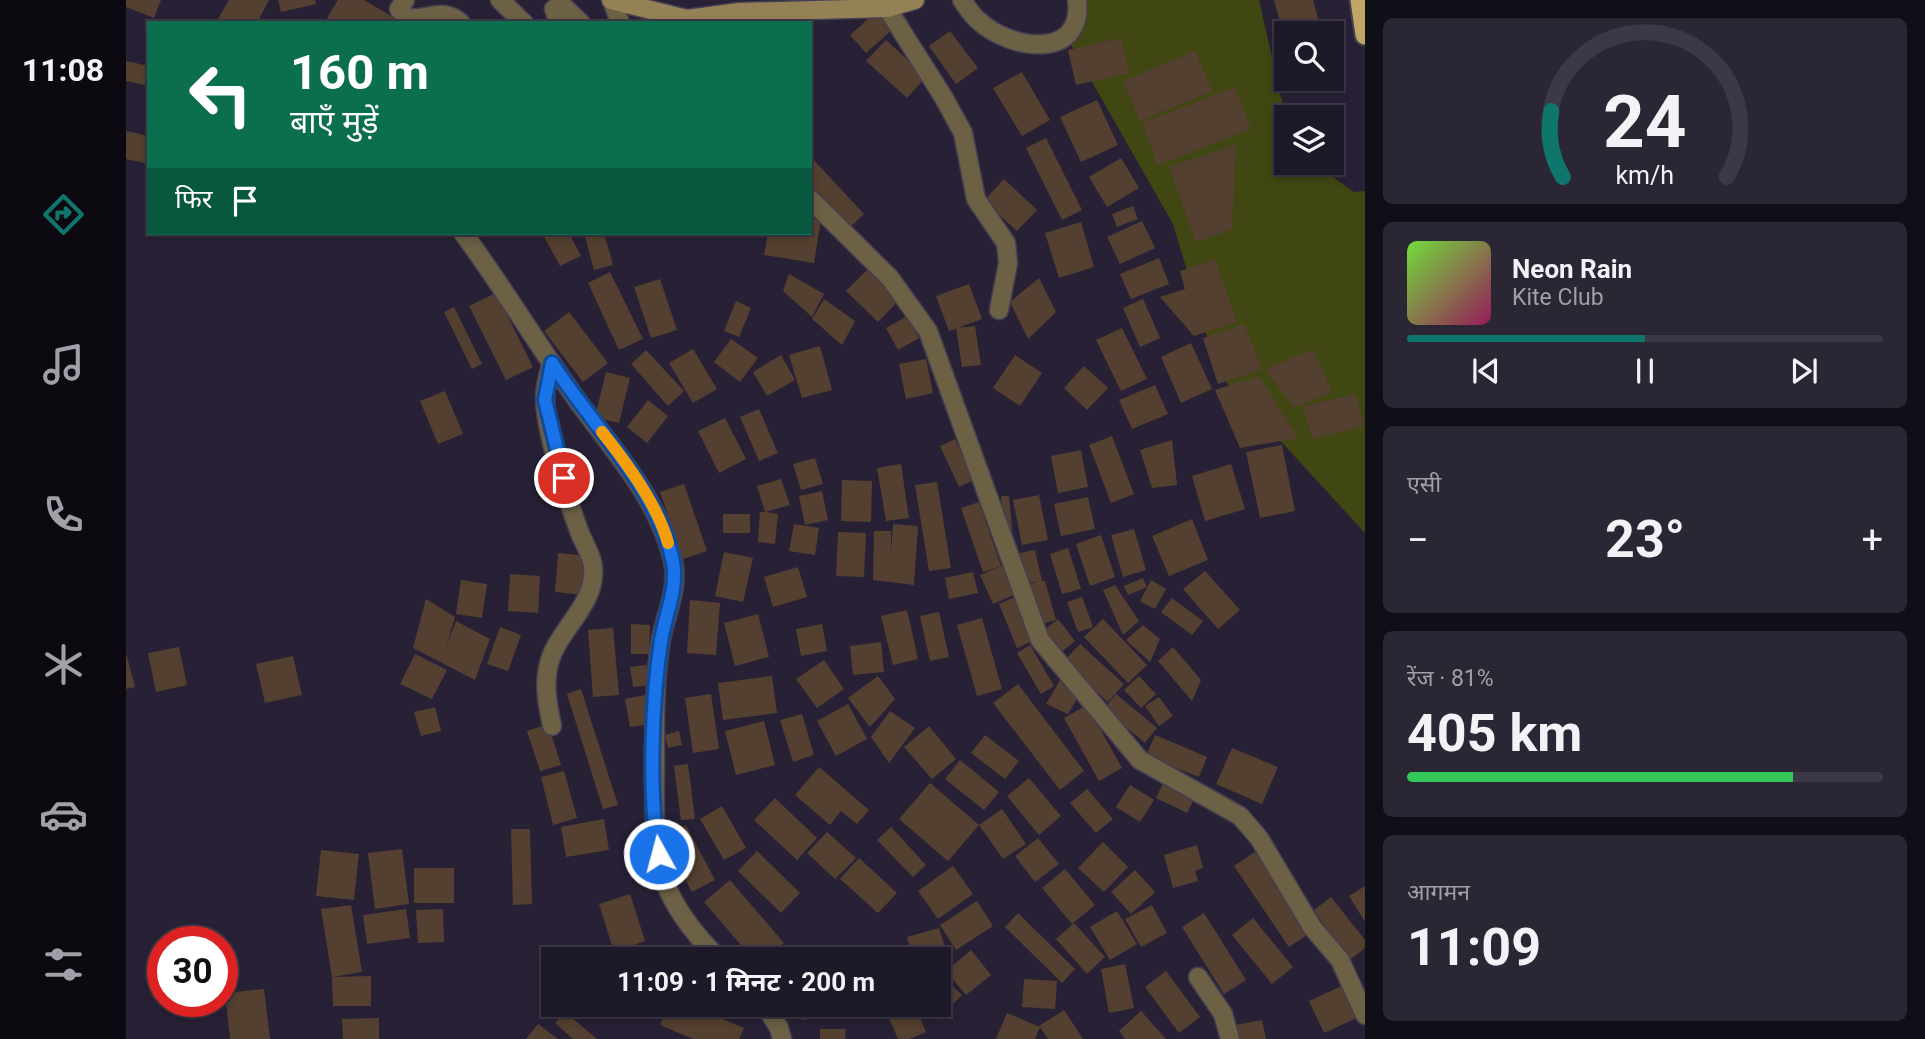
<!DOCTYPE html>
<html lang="hi">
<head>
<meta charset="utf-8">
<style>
	:root { --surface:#1e1928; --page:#2b2634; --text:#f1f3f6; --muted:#a1a0a8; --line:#3c3845; --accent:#0f766e }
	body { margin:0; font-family:Roboto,"Noto Sans Devanagari",sans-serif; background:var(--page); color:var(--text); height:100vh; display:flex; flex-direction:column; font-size:26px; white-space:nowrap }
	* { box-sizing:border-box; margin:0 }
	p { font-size:23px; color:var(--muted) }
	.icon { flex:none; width:38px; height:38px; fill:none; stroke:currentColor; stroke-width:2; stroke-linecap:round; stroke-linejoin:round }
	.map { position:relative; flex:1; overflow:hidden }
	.sheet { display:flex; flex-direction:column; gap:18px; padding:18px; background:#100e16; width:560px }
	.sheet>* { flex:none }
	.banner { position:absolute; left:21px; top:21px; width:665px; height:214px; border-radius:0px; box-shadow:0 4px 10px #0003,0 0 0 2px var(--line); background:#0b6e4f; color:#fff; overflow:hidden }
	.fabs { position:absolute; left:1148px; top:21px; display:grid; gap:14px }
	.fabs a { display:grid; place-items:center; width:70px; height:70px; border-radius:0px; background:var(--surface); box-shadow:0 4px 10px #0003,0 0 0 2px var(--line); font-size:35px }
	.speed { position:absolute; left:21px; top:926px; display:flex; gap:14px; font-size:35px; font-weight:700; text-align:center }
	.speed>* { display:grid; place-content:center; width:91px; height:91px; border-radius:50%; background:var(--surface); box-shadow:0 4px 10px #0003,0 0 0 2px var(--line); line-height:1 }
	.speed .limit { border:10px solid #d22; background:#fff; color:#111 }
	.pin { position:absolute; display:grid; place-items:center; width:60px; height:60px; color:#fff; margin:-30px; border:4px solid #fff; border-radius:50%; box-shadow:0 2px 7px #0007 }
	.me { position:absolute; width:77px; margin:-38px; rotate:353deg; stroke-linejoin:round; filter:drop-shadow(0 0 5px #0008) }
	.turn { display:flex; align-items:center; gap:24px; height:147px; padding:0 28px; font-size:32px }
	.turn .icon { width:91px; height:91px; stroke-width:2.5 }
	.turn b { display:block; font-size:49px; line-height:60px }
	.then { display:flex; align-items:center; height:66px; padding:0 28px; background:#0003; gap:14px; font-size:26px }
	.big { font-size:52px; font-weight:700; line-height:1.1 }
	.sheet .widget { flex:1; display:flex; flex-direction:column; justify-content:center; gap:10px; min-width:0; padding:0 24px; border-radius:10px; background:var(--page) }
	.sheet .dial { align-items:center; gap:0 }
	.dial svg { height:182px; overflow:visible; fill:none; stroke:var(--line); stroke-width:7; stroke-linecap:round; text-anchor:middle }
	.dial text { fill:var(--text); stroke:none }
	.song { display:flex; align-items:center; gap:21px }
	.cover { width:84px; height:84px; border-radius:10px; background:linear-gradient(135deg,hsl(100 70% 55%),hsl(330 70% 35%)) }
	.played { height:7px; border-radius:4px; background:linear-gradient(90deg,var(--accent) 50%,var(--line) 50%) }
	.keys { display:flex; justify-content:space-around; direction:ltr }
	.heat { display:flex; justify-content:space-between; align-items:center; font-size:38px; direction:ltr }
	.charge { height:10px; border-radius:5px; background:linear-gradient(90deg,#34c759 81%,var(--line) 0) }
	.trip { position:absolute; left:415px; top:947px; width:410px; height:70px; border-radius:0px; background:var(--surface); box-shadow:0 4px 10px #0003,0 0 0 2px var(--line); font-weight:700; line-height:70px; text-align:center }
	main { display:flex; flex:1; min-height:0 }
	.tabs { display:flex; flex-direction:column; width:126px; justify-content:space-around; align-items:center; background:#0c0a10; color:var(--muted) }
	.tabs .icon { width:49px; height:49px }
	.tabs .active { color:var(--accent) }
	.tabs b { font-size:32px; color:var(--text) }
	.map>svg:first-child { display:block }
	.green { fill:#404712 }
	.building { fill:#544030 }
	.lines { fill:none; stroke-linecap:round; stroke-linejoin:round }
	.minor-casing { stroke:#443e52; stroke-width:21 }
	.secondary-casing { stroke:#443e52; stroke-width:21 }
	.trunk-casing { stroke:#443e52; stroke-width:23 }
	.minor { stroke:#6c6045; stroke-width:18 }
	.secondary { stroke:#948155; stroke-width:18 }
	.trunk { stroke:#c0a666; stroke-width:19 }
	.route-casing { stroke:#114b97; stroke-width:18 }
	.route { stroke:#1a73e8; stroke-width:12 }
	.slow { stroke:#f59e0b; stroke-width:12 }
</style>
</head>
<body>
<main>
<nav class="tabs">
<b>11:08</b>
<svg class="icon active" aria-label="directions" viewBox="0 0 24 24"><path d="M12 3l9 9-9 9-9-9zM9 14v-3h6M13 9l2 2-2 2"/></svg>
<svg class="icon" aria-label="music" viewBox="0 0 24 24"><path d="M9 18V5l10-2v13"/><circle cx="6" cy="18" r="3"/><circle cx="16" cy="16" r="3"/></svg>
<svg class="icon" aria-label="phone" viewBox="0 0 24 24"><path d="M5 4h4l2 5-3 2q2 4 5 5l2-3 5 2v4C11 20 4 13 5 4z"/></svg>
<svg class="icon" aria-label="climate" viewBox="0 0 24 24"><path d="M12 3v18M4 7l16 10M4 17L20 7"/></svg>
<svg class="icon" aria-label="car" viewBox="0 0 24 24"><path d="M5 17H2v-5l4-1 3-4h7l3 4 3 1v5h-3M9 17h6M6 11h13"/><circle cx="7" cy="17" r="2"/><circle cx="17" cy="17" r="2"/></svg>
<svg class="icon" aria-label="filters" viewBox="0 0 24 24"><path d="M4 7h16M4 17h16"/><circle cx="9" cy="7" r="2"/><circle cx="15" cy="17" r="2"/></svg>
</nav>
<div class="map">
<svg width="1239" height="1039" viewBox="0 0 1239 1039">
	<rect width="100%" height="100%" fill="#282136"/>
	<path class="green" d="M943,0h190l27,119v44h27l41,29 11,-1v342l-147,-160 -45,-149 -106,-186z"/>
	<g class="building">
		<path d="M0,0h35l-7,18 -28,-11z"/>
		<path d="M103,0h40l-12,23h-33l-6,-4z"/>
		<path d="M152,0h37l1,4 -35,8z"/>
		<path d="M212,0h26l39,23h-69l-7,-5z"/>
		<path d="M1148,0h39l7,25 -36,10z"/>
		<path d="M751,11l16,18 -27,24 -16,-18z"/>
		<path d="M824,31l28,37 -22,16 -27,-38z"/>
		<path d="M995,38l8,35 -53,12 -8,-35z"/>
		<path d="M760,40l40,37 -19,21 -41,-37z"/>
		<path d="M1069,51l17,40 -72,30 -17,-40z"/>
		<path d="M0,61l23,5v20l-23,-5z"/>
		<path d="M896,72l28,48 -28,16 -29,-48z"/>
		<path d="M1109,87l16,42 -93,36 -16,-42z"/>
		<path d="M971,100l21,45 -37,17 -21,-45z"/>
		<path d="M0,131l23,5v28l-23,-5z"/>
		<path d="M920,138l36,72 -20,10 -36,-72z"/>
		<path d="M1110,145l-4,84 -36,13 -27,-75z"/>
		<path d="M684,156l54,58 -17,16 -37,-39z"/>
		<path d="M995,158l18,30 -32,19 -18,-30z"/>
		<path d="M878,179l33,31 -20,21 -33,-30z"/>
		<path d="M1007,206l5,13 -21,8 -5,-13z"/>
		<path d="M684,218l11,2 -7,43 -50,-8 4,-22h42z"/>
		<path d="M1016,221l13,27 -35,16 -13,-27z"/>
		<path d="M955,222l13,45 -35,11 -14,-45z"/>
		<path d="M416,233h27l12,23 -21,10z"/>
		<path d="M458,233h20l9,32 -19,5z"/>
		<path d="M1033,258l10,26 -38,15 -11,-25z"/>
		<path d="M1089,259l22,63 -43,14 -34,-39 25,-8 -5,-18z"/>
		<path d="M742,269l32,30 -22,23 -32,-31z"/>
		<path d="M484,272l33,67 -24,11 -31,-67z"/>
		<path d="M663,274l35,20 -12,23 -29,-26z"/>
		<path d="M913,278l17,34 -28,27 -18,-37z"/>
		<path d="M534,279l17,51 -26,8 -17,-51z"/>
		<path d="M843,284l13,35 -33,12 -13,-35z"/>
		<path d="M370,293l37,74 -27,13 -37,-74z"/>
		<path d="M698,299l31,22 -13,24 -30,-26z"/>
		<path d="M1017,299l17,39 -20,9 -17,-39z"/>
		<path d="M610,301l15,7 -12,29 -15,-6z"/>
		<path d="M328,307l28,57 -10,5 -28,-57z"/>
		<path d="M443,312l39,51 -25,19 -39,-51z"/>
		<path d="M781,316l12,22 -21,12 -12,-22z"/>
		<path d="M1118,324l18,45 -44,15 -15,-46z"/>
		<path d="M849,326l6,39 -19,2 -6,-39z"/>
		<path d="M996,328l25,51 -26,12 -25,-51z"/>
		<path d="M605,339l27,19 -18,24 -26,-20z"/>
		<path d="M1065,343l21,46 -31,14 -20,-46z"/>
		<path d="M694,346l12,44 -30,8 -13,-43z"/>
		<path d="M567,349l24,40 -24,14 -24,-40z"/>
		<path d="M1187,349l19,43 -38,16 -29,-39z"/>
		<path d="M520,350l38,41 -16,15 -37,-42z"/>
		<path d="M655,355l14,25 -28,16 -14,-24z"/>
		<path d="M889,355l27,18 -22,33 -27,-18z"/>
		<path d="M800,359l7,34 -27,6 -7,-35z"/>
		<path d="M958,366l24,22 -21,22 -23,-22z"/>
		<path d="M480,372l24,6 -11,45 -24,-6z"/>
		<path d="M1133,376l39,62 -58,10 -25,-58z"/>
		<path d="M1029,385l13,29 -36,15 -13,-29z"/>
		<path d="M319,391l18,43 -25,10 -18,-43z"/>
		<path d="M1230,394l8,32 -52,13 -9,-33z"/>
		<path d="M522,400l20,16 -21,27 -20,-16z"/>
		<path d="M633,409l19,44 -19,8 -19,-44z"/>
		<path d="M599,418l21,41 -27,14 -21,-42z"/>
		<path d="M986,436l22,58 -23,9 -22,-58z"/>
		<path d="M829,439l19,41 -15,7 -19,-41z"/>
		<path d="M1046,440l5,45 -25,3 -12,-38z"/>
		<path d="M1156,445l13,66 -35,7 -14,-66z"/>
		<path d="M955,450l7,37 -30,6 -7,-37z"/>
		<path d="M689,458l8,26 -22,6 -8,-26z"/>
		<path d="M775,464l8,54 -23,3 -9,-53z"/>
		<path d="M1105,464l14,45 -40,12 -13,-45z"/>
		<path d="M655,479l9,26 -25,7 13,2 -3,30 -17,-2 2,-30h5l-8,-26z"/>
		<path d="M716,480l30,1 -1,41 -30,-1z"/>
		<path d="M811,482l14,86 -22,3 -14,-86z"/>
		<path d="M558,484l23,67 -24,8 -23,-67z"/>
		<path d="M696,491l6,29 -23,5 -6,-29z"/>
		<path d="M913,495l9,45 -26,5 -9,-45z"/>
		<path d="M875,496h8l5,54 -7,1z"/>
		<path d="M962,497l7,32 -34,7 -7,-32z"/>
		<path d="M853,502l22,64 -18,6 -22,-64z"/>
		<rect x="597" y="514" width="27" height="19"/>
		<path d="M1066,519l16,41 -39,16 -17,-40z"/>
		<path d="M668,524l25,4 -4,27 -26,-4z"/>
		<path d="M767,524l25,2 -4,59 -41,-5 1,-49h17v22z"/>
		<path d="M1008,529l12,41 -23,7 -12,-42z"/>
		<path d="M712,532l28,1 -2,44 -28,-1z"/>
		<path d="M975,535l14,42 -25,9 -14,-42z"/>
		<path d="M942,548l13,41 -19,5 -12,-40z"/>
		<path d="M909,550l7,31h3l11,39 -20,6 -11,-40 14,-5 -17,4 -7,-31z"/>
		<path d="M598,552l29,6 -10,44 -28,-6z"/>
		<path d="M432,553l30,3 -4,39 -29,-3z"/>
		<path d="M882,563l13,29 -28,12 -13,-29z"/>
		<path d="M672,567l9,30 -34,10 -9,-30z"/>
		<path d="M1079,571l35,39 -22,19 -35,-40z"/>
		<path d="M847,572l5,21 -29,6 -4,-21z"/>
		<path d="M384,574l30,2 -2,37 -30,-2z"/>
		<path d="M1017,578l4,9 -19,8 -4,-9z"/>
		<path d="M335,580l26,4 -5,34 -26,-4z"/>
		<path d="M1025,580l15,9 -11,20 -15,-8z"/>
		<path d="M989,585l24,36 -16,14 -20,-45z"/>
		<path d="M889,597l18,44 -16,7 -18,-44z"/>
		<path d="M956,597l11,30 -15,5 -11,-30z"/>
		<path d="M1046,598l31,23 -11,14 -31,-23z"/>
		<path d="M300,599l29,18 -9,30 10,-26 34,18 -15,41 -62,-32z"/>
		<path d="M564,600l30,3 -4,52 -29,-2z"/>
		<path d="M781,610l11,49 -25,6 -12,-49z"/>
		<path d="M813,612l10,45 -19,4 -10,-45z"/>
		<path d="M632,614l11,43 -34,9 -11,-43z"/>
		<path d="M856,618l20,71 -25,7 -20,-71z"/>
		<path d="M932,619l17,22 -16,13 -17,-22z"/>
		<path d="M977,619l44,46 -19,18 -44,-46z"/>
		<path d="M505,624l19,1 -1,29h-18z"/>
		<path d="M696,624l5,27 -26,5 -5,-27z"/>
		<path d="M1017,625l17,14 -10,23 -24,-22z"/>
		<path d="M374,627l21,8 -13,36 -21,-7z"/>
		<path d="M487,628l6,67 -26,2 -5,-67z"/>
		<path d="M755,642l3,30 -31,3 -3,-29z"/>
		<path d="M954,644l44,40 -16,18 -45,-40z"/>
		<path d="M904,645l24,41 -13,8 -24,-41z"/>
		<path d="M53,647l8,38 -31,7 -8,-39z"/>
		<path d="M1047,647l28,33 -9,21 -34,-40z"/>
		<path d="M0,653l9,34 -9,2z"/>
		<path d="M289,654l32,16 -15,29 -32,-15z"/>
		<path d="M167,656l9,39 -37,8 -9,-39z"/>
		<path d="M698,660l20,29 -27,19 -21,-29z"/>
		<path d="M520,665l4,20 -17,2 -3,-20z"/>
		<path d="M646,676l5,37 -54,7 -5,-37z"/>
		<path d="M752,676l17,23 -25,28 -22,-29z"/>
		<path d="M1013,676l17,18 -15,14 -17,-18z"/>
		<path d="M934,680l20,14 -12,20 -22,-10z"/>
		<path d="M892,684l66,87 -24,19 -67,-87z"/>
		<path d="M455,689l37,116 -15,4 -36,-115z"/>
		<path d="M585,694l8,55 -26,4 -8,-55z"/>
		<path d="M990,694l41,34 -12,15 -41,-34z"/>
		<path d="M519,695l5,29 -20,3 -5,-28z"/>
		<path d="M1033,697l14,19 -14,10 -14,-20z"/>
		<path d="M722,704l19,35 -31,17 -19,-35z"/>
		<path d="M961,705l35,63 -23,13 -35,-63z"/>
		<path d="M309,707l6,24 -20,5 -7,-24z"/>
		<path d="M764,711l25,17 -26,35 -18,-26z"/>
		<path d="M676,714l12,41 -21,7 -13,-42z"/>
		<path d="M638,721l11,44 -39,10 -11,-44z"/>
		<path d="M422,724l13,41 -21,6 -13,-40z"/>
		<path d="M803,726l27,33 -24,20 -28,-32z"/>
		<path d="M553,731l3,14 -14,3 -3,-13z"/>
		<path d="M859,735l34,26 -14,18 -34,-26z"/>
		<path d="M1029,735l52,22 -8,20 -53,-21z"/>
		<path d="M1106,748l46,19 -16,37 -46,-20z"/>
		<path d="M834,760l39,32 -15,18 -39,-31z"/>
		<path d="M562,764l7,55 -14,1 -7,-54z"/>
		<path d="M693,767l50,43 -12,14 -16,-13 -11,14 -35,-30z"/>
		<path d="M438,771l13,47 -24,7 -12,-48z"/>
		<path d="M903,778l32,38 -22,19 -32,-39z"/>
		<path d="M804,783l49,42 23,-16 24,35 -23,15 -24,-34 -31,36 -49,-42z"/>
		<path d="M1037,783l31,16 -7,14 -31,-15z"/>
		<path d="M1004,785l24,15 -14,22 -24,-15z"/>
		<path d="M961,789l26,30 -17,14 -26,-30z"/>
		<path d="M649,798l42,40 -20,22 -43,-40z"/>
		<path d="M596,806l24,42 -22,12 -24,-41z"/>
		<path d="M478,819l5,31 -43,7 -5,-30z"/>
		<path d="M560,825l29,55 -23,12 -29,-54z"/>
		<path d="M765,827l35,38 -13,12 -36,-37z"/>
		<path d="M385,829h19l2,75 -19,1z"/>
		<path d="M701,832l29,26 -21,21 -28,-26z"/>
		<path d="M912,838l21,26 -24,18 -20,-26z"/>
		<path d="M977,842l25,25 -24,25 -26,-24z"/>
		<path d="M1071,845l6,23 -8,3 3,10 -25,7 -9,-33z"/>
		<path d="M276,849l7,55 -34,5 -7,-56z"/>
		<path d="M195,850l38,4 -5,46 -38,-4z"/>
		<path d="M631,851l43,42 -19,20 -43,-42z"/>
		<path d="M1129,852l55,81 -21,14 -55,-81z"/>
		<path d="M733,858l38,35 -19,20 -38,-34z"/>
		<path d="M827,866l20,28 -35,25 -20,-28z"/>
		<rect x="288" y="868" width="40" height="35"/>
		<path d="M939,869l30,36 -23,19 -30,-36z"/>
		<path d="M1009,870l20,22 -24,22 -20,-22z"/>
		<path d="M604,880l54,63 -19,16h-12l-49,-57z"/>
		<path d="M1239,886v36l-16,-26z"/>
		<path d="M504,894l15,47 -31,11 -15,-48z"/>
		<path d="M1205,897l34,43v8l-14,11 -38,-48z"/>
		<path d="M851,901l16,25 -37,24 -16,-25z"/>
		<path d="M225,905l11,67 -30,5 -11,-68z"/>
		<path d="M1026,905l15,28 -26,14 -16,-28z"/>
		<path d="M280,909l4,29 -43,6 -4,-29z"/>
		<path d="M317,909l1,33 -26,1 -2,-33z"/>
		<path d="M991,911l20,33 -27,16 -20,-33z"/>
		<path d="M892,913l57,56 -13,14 -57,-56z"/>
		<path d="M1078,913l42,67 -22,14 -42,-67z"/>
		<path d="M1127,918l40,49 -21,17 -40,-49z"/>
		<path d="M948,923l31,34 -18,17 -31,-35z"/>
		<path d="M813,928l10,32 -11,3v-4h-25l-6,-22z"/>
		<path d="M751,946v13h-37v-12z"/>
		<path d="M845,950l20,25 -25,20 -20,-24z"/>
		<path d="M999,964l9,44 -25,5 -8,-44z"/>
		<path d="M1040,971l34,46 -21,16 -34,-46z"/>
		<path d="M812,972l24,23 -25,25 -16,-16h17z"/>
		<path d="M245,976v30h-38l-1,-29z"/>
		<path d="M898,979l33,2 -2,28 -33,-2z"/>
		<path d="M1218,985l15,32 -35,16 -15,-32z"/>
		<path d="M138,989l6,50h-40l-5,-46z"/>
		<path d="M542,1004h19l57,24 -5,11h-46l-33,-14z"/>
		<path d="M674,1004h39l2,11 -38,5z"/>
		<path d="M716,1004h37v9l-37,1z"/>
		<path d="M757,1004h31l12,28 -16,7h-12z"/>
		<path d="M938,1010l19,29h-35l-9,-13z"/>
		<path d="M1015,1011l25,28h-41l-6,-8z"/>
		<path d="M439,1012l32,27h-24l-18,-16z"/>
		<path d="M881,1013l33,14 -5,12h-39z"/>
		<path d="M253,1018v21h-36l-1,-20z"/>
		<path d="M1136,1020l4,19h-34l-2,-13z"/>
		<path d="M412,1024l20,15h-32z"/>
		<path d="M694,1029h26l-1,10h-25z"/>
	</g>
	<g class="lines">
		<defs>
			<g id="minor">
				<path d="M279,0l-6,9 8,9c21,3 35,-12 54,5"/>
				<path d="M374,0l24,23"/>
				<path d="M486,0l8,23"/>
				<path d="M836,0c5,7 10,16 17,21 31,29 105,40 98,-21"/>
				<path d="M761,8l57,90 19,35 13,66 30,44 2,20 -9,47"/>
				<path d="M433,23l-5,-14 7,-5 20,19"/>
				<path d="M684,199l80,79 38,53 112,309 100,120 100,56 19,22 53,89 28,33 25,55"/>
				<path d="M337,233c38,51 70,105 107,157 37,54 88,105 103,171 6,27 -7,52 -12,78 -7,42 -6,84 -6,127 0,36 -3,74 8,110 9,30 34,61 56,83"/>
				<path d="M426,726c-4,-19 -8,-39 -4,-58 6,-36 49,-62 45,-101 -1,-13 -11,-26 -15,-39 -12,-33 -32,-95 -33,-129 0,-13 3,-24 7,-36"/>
				<path d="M1072,977l25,37 7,25"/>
				<path d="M638,1004l15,24 3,11"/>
			</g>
			<path id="secondary" d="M485,0l76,19 52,-7 148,-4 28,-8"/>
			<path id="trunk" d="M1234,0l5,35"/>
		</defs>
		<use href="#minor" class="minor-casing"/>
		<use href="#secondary" class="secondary-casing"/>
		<use href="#trunk" class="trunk-casing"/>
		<use href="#minor" class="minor"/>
		<use href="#secondary" class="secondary"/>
		<use href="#trunk" class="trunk"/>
	</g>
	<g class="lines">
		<defs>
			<path id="route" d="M438,478l-19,-78 7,-37c39,61 107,127 121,199 5,27 -8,53 -12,79 -9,58 -13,155 -2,213"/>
		</defs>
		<use href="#route" class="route-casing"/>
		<use href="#route" class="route"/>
		<path class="slow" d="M476,432c25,31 56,73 66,111"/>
	</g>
</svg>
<div class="fabs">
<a><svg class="icon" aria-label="search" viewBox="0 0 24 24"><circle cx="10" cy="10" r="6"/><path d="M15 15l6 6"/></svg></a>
<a><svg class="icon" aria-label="layers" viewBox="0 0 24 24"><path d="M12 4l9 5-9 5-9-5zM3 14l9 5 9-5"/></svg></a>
</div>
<div class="speed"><div class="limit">30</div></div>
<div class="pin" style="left:438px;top:478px;background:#d93025"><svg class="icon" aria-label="arrive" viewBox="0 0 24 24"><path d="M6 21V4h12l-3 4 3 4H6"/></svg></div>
<svg class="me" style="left:533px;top:854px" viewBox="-20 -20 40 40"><circle r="17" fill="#1a73e8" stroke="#fff" stroke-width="3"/><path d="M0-11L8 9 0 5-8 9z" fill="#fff"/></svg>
<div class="trip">11:09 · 1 मिनट · 200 m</div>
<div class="banner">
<div class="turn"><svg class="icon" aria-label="left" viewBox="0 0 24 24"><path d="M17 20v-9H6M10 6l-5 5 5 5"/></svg><div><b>160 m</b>बाएँ मुड़ें</div></div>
<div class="then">फिर<svg class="icon" aria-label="arrive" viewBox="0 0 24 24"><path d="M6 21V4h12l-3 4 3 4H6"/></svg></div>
</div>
</div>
<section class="sheet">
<div class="widget dial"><svg viewBox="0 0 100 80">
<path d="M14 69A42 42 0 1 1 86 69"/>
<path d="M14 69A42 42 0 0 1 9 40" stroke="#0f766e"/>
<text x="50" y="56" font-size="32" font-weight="700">24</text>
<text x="50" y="72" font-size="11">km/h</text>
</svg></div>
<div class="widget">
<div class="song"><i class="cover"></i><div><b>Neon Rain</b><p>Kite Club</p></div></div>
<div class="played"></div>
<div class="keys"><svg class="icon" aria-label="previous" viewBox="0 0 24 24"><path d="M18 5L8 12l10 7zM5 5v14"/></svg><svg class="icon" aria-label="pause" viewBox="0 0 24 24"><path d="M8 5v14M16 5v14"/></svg><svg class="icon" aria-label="next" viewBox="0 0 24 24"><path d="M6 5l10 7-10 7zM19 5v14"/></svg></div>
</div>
<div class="widget"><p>एसी</p>
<div class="heat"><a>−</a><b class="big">23°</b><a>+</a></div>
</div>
<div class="widget"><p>रेंज · 81%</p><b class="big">405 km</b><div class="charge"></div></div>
<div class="widget"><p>आगमन</p><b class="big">11:09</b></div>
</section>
</main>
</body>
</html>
